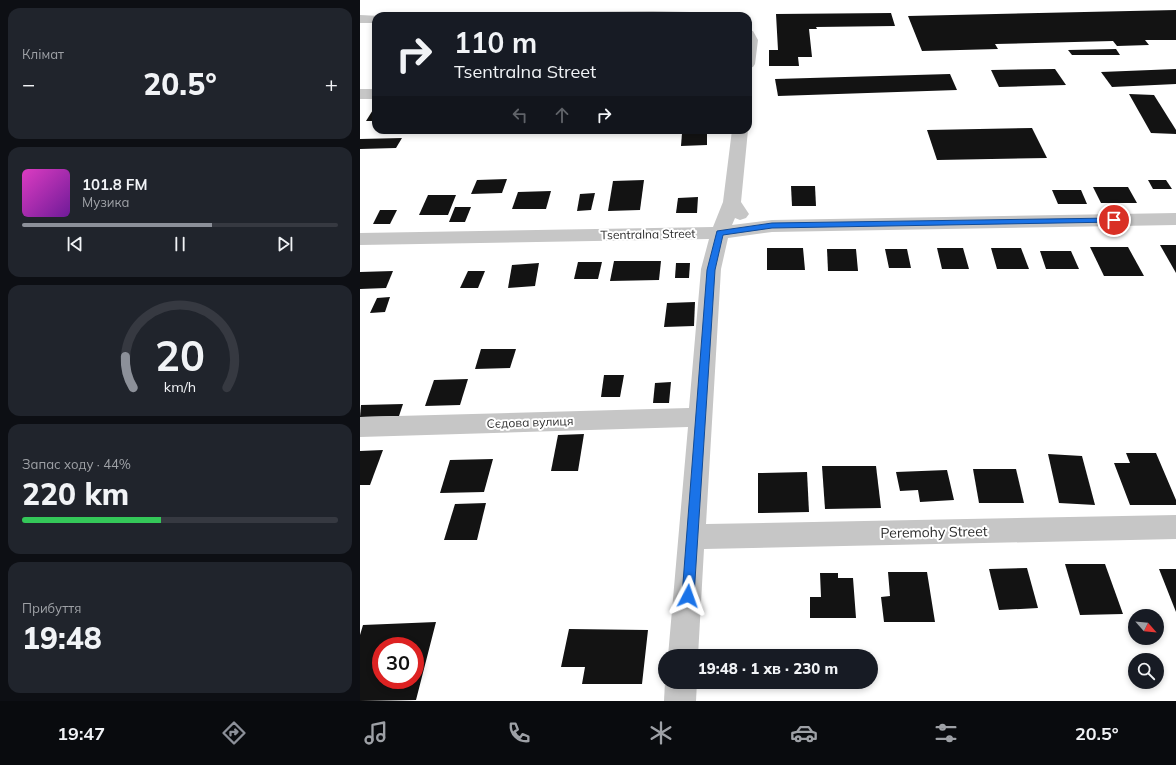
<!DOCTYPE html>
<html lang="uk">
<head>
<meta charset="utf-8">
<style>
	:root { --surface:#171b24; --page:#20242c; --text:#f1f3f6; --muted:#9ea1a6; --line:#363941; --accent:#8c9099 }
	body { margin:0; font-family:Mulish,sans-serif; background:var(--page); color:var(--text); height:100vh; display:flex; flex-direction:column; font-size:15px; white-space:nowrap }
	* { box-sizing:border-box; margin:0 }
	p { font-size:13px; color:var(--muted) }
	.icon { flex:none; width:22px; height:22px; fill:none; stroke:currentColor; stroke-width:2; stroke-linecap:round; stroke-linejoin:round }
	.map { position:relative; flex:1; overflow:hidden }
	.drawer { display:flex; flex-direction:column; gap:8px; padding:8px; background:#0d0f14; width:360px }
	.drawer>* { flex:none }
	.banner { position:absolute; left:12px; top:12px; width:380px; height:122px; border-radius:12px; box-shadow:0 2px 6px #0003; background:#171b24; color:var(--text); overflow:hidden }
	.needle { width:26px; rotate:117deg }
	.buttons { position:absolute; left:768px; top:609px; display:grid; gap:8px }
	.buttons a { display:grid; place-items:center; width:36px; height:36px; border-radius:50%; background:var(--surface); box-shadow:0 2px 6px #0003; font-size:20px }
	.speed { position:absolute; left:12px; top:637px; display:flex; gap:8px; font-size:20px; font-weight:700; text-align:center }
	.speed>* { display:grid; place-content:center; width:52px; height:52px; border-radius:50%; background:var(--surface); box-shadow:0 2px 6px #0003; line-height:1 }
	.speed .limit { border:6px solid #d22; background:#fff; color:#111 }
	.pin { position:absolute; display:grid; place-items:center; width:34px; height:34px; color:#fff; margin:-17px; border:2px solid #fff; border-radius:50%; box-shadow:0 1px 4px #0007 }
	.me { position:absolute; width:44px; margin:-22px; rotate:4deg; stroke-linejoin:round; filter:drop-shadow(0 0 3px #0008) }
	.turn { display:flex; align-items:center; gap:14px; height:84px; padding:0 16px; font-size:18px }
	.turn .icon { width:52px; height:52px; stroke-width:2.5 }
	.turn b { display:block; font-size:28px; line-height:34px }
	.lanes { display:flex; align-items:center; height:38px; padding:0 16px; background:#0003; justify-content:center; gap:20px; direction:ltr }
	.lanes .off { opacity:.35 }
	.big { font-size:30px; font-weight:800; line-height:1.1 }
	.drawer .card { flex:1; display:flex; flex-direction:column; justify-content:center; gap:6px; min-width:0; padding:0 14px; border-radius:12px; background:var(--page) }
	.drawer .dial { align-items:center; gap:0 }
	.dial svg { height:104px; overflow:visible; fill:none; stroke:var(--line); stroke-width:7; stroke-linecap:round; text-anchor:middle }
	.dial text { fill:var(--text); stroke:none }
	.song { display:flex; align-items:center; gap:12px }
	.cover { width:48px; height:48px; border-radius:6px; background:linear-gradient(135deg,hsl(310 70% 55%),hsl(280 70% 35%)) }
	.played { height:4px; border-radius:2px; background:linear-gradient(90deg,var(--accent) 60%,var(--line) 60%) }
	.keys { display:flex; justify-content:space-around; direction:ltr }
	.heat { display:flex; justify-content:space-between; align-items:center; font-size:22px; direction:ltr }
	.charge { height:6px; border-radius:3px; background:linear-gradient(90deg,#34c759 44%,var(--line) 0) }
	.trip { position:absolute; left:298px; top:649px; width:220px; height:40px; border-radius:20px; background:var(--surface); box-shadow:0 2px 6px #0003; font-weight:800; line-height:40px; text-align:center }
	.dock { display:flex; height:64px; justify-content:space-around; align-items:center; background:#090b0e; color:var(--muted) }
	.dock .icon { width:28px; height:28px }
	.dock .on { color:var(--accent) }
	.dock b { font-size:18px; color:var(--text) }
	main { display:flex; flex:1; min-height:0 }
	.map>svg:first-child { display:block }
	.building { fill:#131313; fill-rule:evenodd }
	.lines { fill:none; stroke-linecap:round; stroke-linejoin:round }
	.street { fill:#c6c6c6; fill-rule:evenodd }
	.route { fill:#1a73e8; stroke:#114b97 }
	.labels { text-anchor:middle; dominant-baseline:central; stroke-width:4; stroke-linejoin:round; paint-order:stroke }
	.street-label { font-size:12px; fill:#2c2c2c; stroke:#fff }
	.near-street-label { font-size:14px; fill:#2c2c2c; stroke:#fff }
</style>
</head>
<body>
<main>
<section class="drawer">
<div class="card"><p>Клімат</p>
<div class="heat"><a>−</a><b class="big">20.5°</b><a>+</a></div>
</div>
<div class="card">
<div class="song"><i class="cover"></i><div><b>101.8 FM</b><p>Музика</p></div></div>
<div class="played"></div>
<div class="keys"><svg class="icon" aria-label="previous" viewBox="0 0 24 24"><path d="M18 5L8 12l10 7zM5 5v14"/></svg><svg class="icon" aria-label="pause" viewBox="0 0 24 24"><path d="M8 5v14M16 5v14"/></svg><svg class="icon" aria-label="next" viewBox="0 0 24 24"><path d="M6 5l10 7-10 7zM19 5v14"/></svg></div>
</div>
<div class="card dial"><svg viewBox="0 0 100 80">
<path d="M14 69A42 42 0 1 1 86 69"/>
<path d="M14 69A42 42 0 0 1 8 45" stroke="#8c9099"/>
<text x="50" y="56" font-size="32" font-weight="700">20</text>
<text x="50" y="72" font-size="11">km/h</text>
</svg></div>
<div class="card"><p>Запас ходу · 44%</p><b class="big">220 km</b><div class="charge"></div></div>
<div class="card"><p>Прибуття</p><b class="big">19:48</b></div>
</section>
<div class="map">
<svg width="816" height="701" viewBox="0 0 816 701">
	<rect width="100%" height="100%" fill="#fff"/>
	<g class="building">
		<path d="M816,10v30h-31l4,5 -32,1 -4,-5 -118,3 3,5 -76,2 -14,-35z"/>
		<path d="M531,13l4,13 -79,1 1,2h-8l3,28h-14l1,9h-30v-16h9l-2,-36z"/>
		<path d="M756,49l4,6h-48l-4,-5z"/>
		<path d="M695,69l11,16 -67,2 -8,-17z"/>
		<path d="M816,69v15l-64,3 -11,-15z"/>
		<path d="M590,74l7,16 -179,6 -3,-17z"/>
		<path d="M769,94l25,1 22,35v4l-25,-1z"/>
		<path d="M16,105v16h-10z"/>
		<path d="M672,128l15,30 -110,2 -10,-30z"/>
		<path d="M322,133h25v12l-26,1z"/>
		<path d="M42,138l-6,10 -36,1v-10z"/>
		<path d="M147,179l-5,14 -31,1 6,-14z"/>
		<path d="M284,180l-4,30 -32,1 5,-30z"/>
		<path d="M788,180h18l6,9h-19z"/>
		<path d="M431,186h24l1,20h-24z"/>
		<path d="M733,187h35l9,16h-36z"/>
		<path d="M692,190h29l6,14h-29z"/>
		<path d="M191,191l-5,18h-34l6,-17z"/>
		<path d="M235,193l-4,17 -14,1 3,-17z"/>
		<path d="M68,195h28l-8,20h-29z"/>
		<path d="M338,197l-1,16h-21l2,-15z"/>
		<path d="M95,207h16l-6,15h-16z"/>
		<path d="M20,210h17l-7,14h-17z"/>
		<path d="M800,245h16v28z"/>
		<path d="M730,247h38l16,29h-40z"/>
		<path d="M407,248h36l2,22h-38z"/>
		<path d="M577,248h26l6,21h-27z"/>
		<path d="M631,248h30l8,21h-32z"/>
		<path d="M467,249h29l2,22h-30z"/>
		<path d="M525,249h22l4,19h-22z"/>
		<path d="M680,251h31l8,18h-33z"/>
		<path d="M254,261h47l-2,19 -49,1z"/>
		<path d="M218,262h24l-4,17h-24z"/>
		<path d="M179,263l-4,23 -27,2 4,-23z"/>
		<path d="M316,263h14l-1,15h-14z"/>
		<path d="M33,271l-7,17 -26,1v-17z"/>
		<path d="M108,271h17l-7,17h-18z"/>
		<path d="M30,297l-5,15 -15,1 7,-15z"/>
		<path d="M335,302l-1,24 -30,1 3,-24z"/>
		<path d="M121,349h35l-6,19 -35,1z"/>
		<path d="M244,375h20l-4,22h-19z"/>
		<path d="M108,379l-8,26 -35,1 9,-26z"/>
		<path d="M311,382l-2,21h-16l2,-20z"/>
		<path d="M43,404l-4,12 -39,1 1,-12z"/>
		<path d="M224,434l-6,37h-27l7,-36z"/>
		<path d="M23,450l-13,35h-10v-34z"/>
		<path d="M766,453h30l20,47v5h-46l-16,-42h16z"/>
		<path d="M688,454l34,2 13,49 -36,-2z"/>
		<path d="M133,459l-9,33 -44,1 10,-33z"/>
		<path d="M462,466h54l5,42 -56,1z"/>
		<path d="M613,469h43l8,34h-45z"/>
		<path d="M587,470l7,30 -34,2 -2,-12 -18,1 -4,-19z"/>
		<path d="M447,472l2,40 -51,1v-40z"/>
		<path d="M126,503l-9,37h-33l11,-36z"/>
		<path d="M705,564h40l18,50 -43,1z"/>
		<path d="M667,568l11,40 -39,2 -10,-41z"/>
		<path d="M799,569h17v43z"/>
		<path d="M528,572h39l8,50h-51l-3,-25 9,-1z"/>
		<path d="M460,573h18v5h15l3,40h-46v-21h11z"/>
		<path d="M76,622l-20,78 -56,1v-66l3,-10zM21,646h34v34h-34z"/>
		<path d="M209,629l79,1 -6,54h-60l3,-17h-24z"/>
	</g>
	<g class="lines">
		<g class="street">
			<path d="M293,11l37,1 5,1 1,3h-143l1,-3 5,-1z"/>
			<path d="M0,15l20,1h-4v7h-16z"/>
			<path d="M388,30l5,1 5,9 -3,24 -2,3 -5,1z"/>
			<rect x="0" y="89" width="16" height="10"/>
			<path d="M372,130h16l-7,72 8,12 -3,4 -6,2 -5,-2 -3,7 40,-5 404,-7v12l-404,7 -44,6 -7,31 -15,255 470,-9v24l-472,10 -6,107h-30l20,-229 -328,10v-20l329,-9 12,-139 8,-30 -349,6v-12l353,-6 10,-25z"/>
			<path d="M305,682h32l-1,19h-32z"/>
		</g>
	</g>
	<path class="route" d="M754,218h2v4l-344,6 -49,7 -8,35 -21,326 -2,4 -4,2 -5,-2 -1,-4 25,-326 10,-39 55,-8z"/>
	<g class="labels">
		<g class="street-label">
			<text transform="translate(288 234) rotate(-1)">Tsentralna Street</text>
			<text transform="translate(170 422) rotate(-2)">Сєдова вулиця</text>
		</g>
		<g class="near-street-label">
			<text transform="translate(574 532) rotate(-1)">Peremohy Street</text>
		</g>
	</g>
</svg>
<div class="buttons">
<a><svg class="needle" viewBox="-14 -14 28 28"><path d="M0-13l5 13h-10z" fill="#e53935"/><path d="M0 13l5-13h-10z" fill="#9ea1a6"/></svg></a>
<a><svg class="icon" aria-label="search" viewBox="0 0 24 24"><circle cx="10" cy="10" r="6"/><path d="M15 15l6 6"/></svg></a>
</div>
<div class="speed"><div class="limit">30</div></div>
<div class="pin" style="left:754px;top:220px;background:#d93025"><svg class="icon" aria-label="arrive" viewBox="0 0 24 24"><path d="M6 21V4h12l-3 4 3 4H6"/></svg></div>
<svg class="me" style="left:328px;top:596px" viewBox="-20 -20 40 40"><path d="M0-17L14 15 0 8-14 15z" fill="#1a73e8" stroke="#fff" stroke-width="4"/></svg>
<div class="trip">19:48 · 1 хв · 230 m</div>
<div class="banner">
<div class="turn"><svg class="icon" aria-label="right" viewBox="0 0 24 24"><path d="M7 20v-9h11M14 6l5 5-5 5"/></svg><div><b>110 m</b>Tsentralna Street</div></div>
<div class="lanes"><svg class="icon off" aria-label="left" viewBox="0 0 24 24"><path d="M17 20v-9H6M10 6l-5 5 5 5"/></svg><svg class="icon off" aria-label="ahead" viewBox="0 0 24 24"><path d="M12 20V5M6 11l6-6 6 6"/></svg><svg class="icon" aria-label="right" viewBox="0 0 24 24"><path d="M7 20v-9h11M14 6l5 5-5 5"/></svg></div>
</div>
</div>
</main>
<nav class="dock">
<b>19:47</b>
<svg class="icon on" aria-label="directions" viewBox="0 0 24 24"><path d="M12 3l9 9-9 9-9-9zM9 14v-3h6M13 9l2 2-2 2"/></svg>
<svg class="icon" aria-label="music" viewBox="0 0 24 24"><path d="M9 18V5l10-2v13"/><circle cx="6" cy="18" r="3"/><circle cx="16" cy="16" r="3"/></svg>
<svg class="icon" aria-label="phone" viewBox="0 0 24 24"><path d="M5 4h4l2 5-3 2q2 4 5 5l2-3 5 2v4C11 20 4 13 5 4z"/></svg>
<svg class="icon" aria-label="climate" viewBox="0 0 24 24"><path d="M12 3v18M4 7l16 10M4 17L20 7"/></svg>
<svg class="icon" aria-label="car" viewBox="0 0 24 24"><path d="M5 17H2v-5l4-1 3-4h7l3 4 3 1v5h-3M9 17h6M6 11h13"/><circle cx="7" cy="17" r="2"/><circle cx="17" cy="17" r="2"/></svg>
<svg class="icon" aria-label="filters" viewBox="0 0 24 24"><path d="M4 7h16M4 17h16"/><circle cx="9" cy="7" r="2"/><circle cx="15" cy="17" r="2"/></svg>
<b>20.5°</b>
</nav>
</body>
</html>
